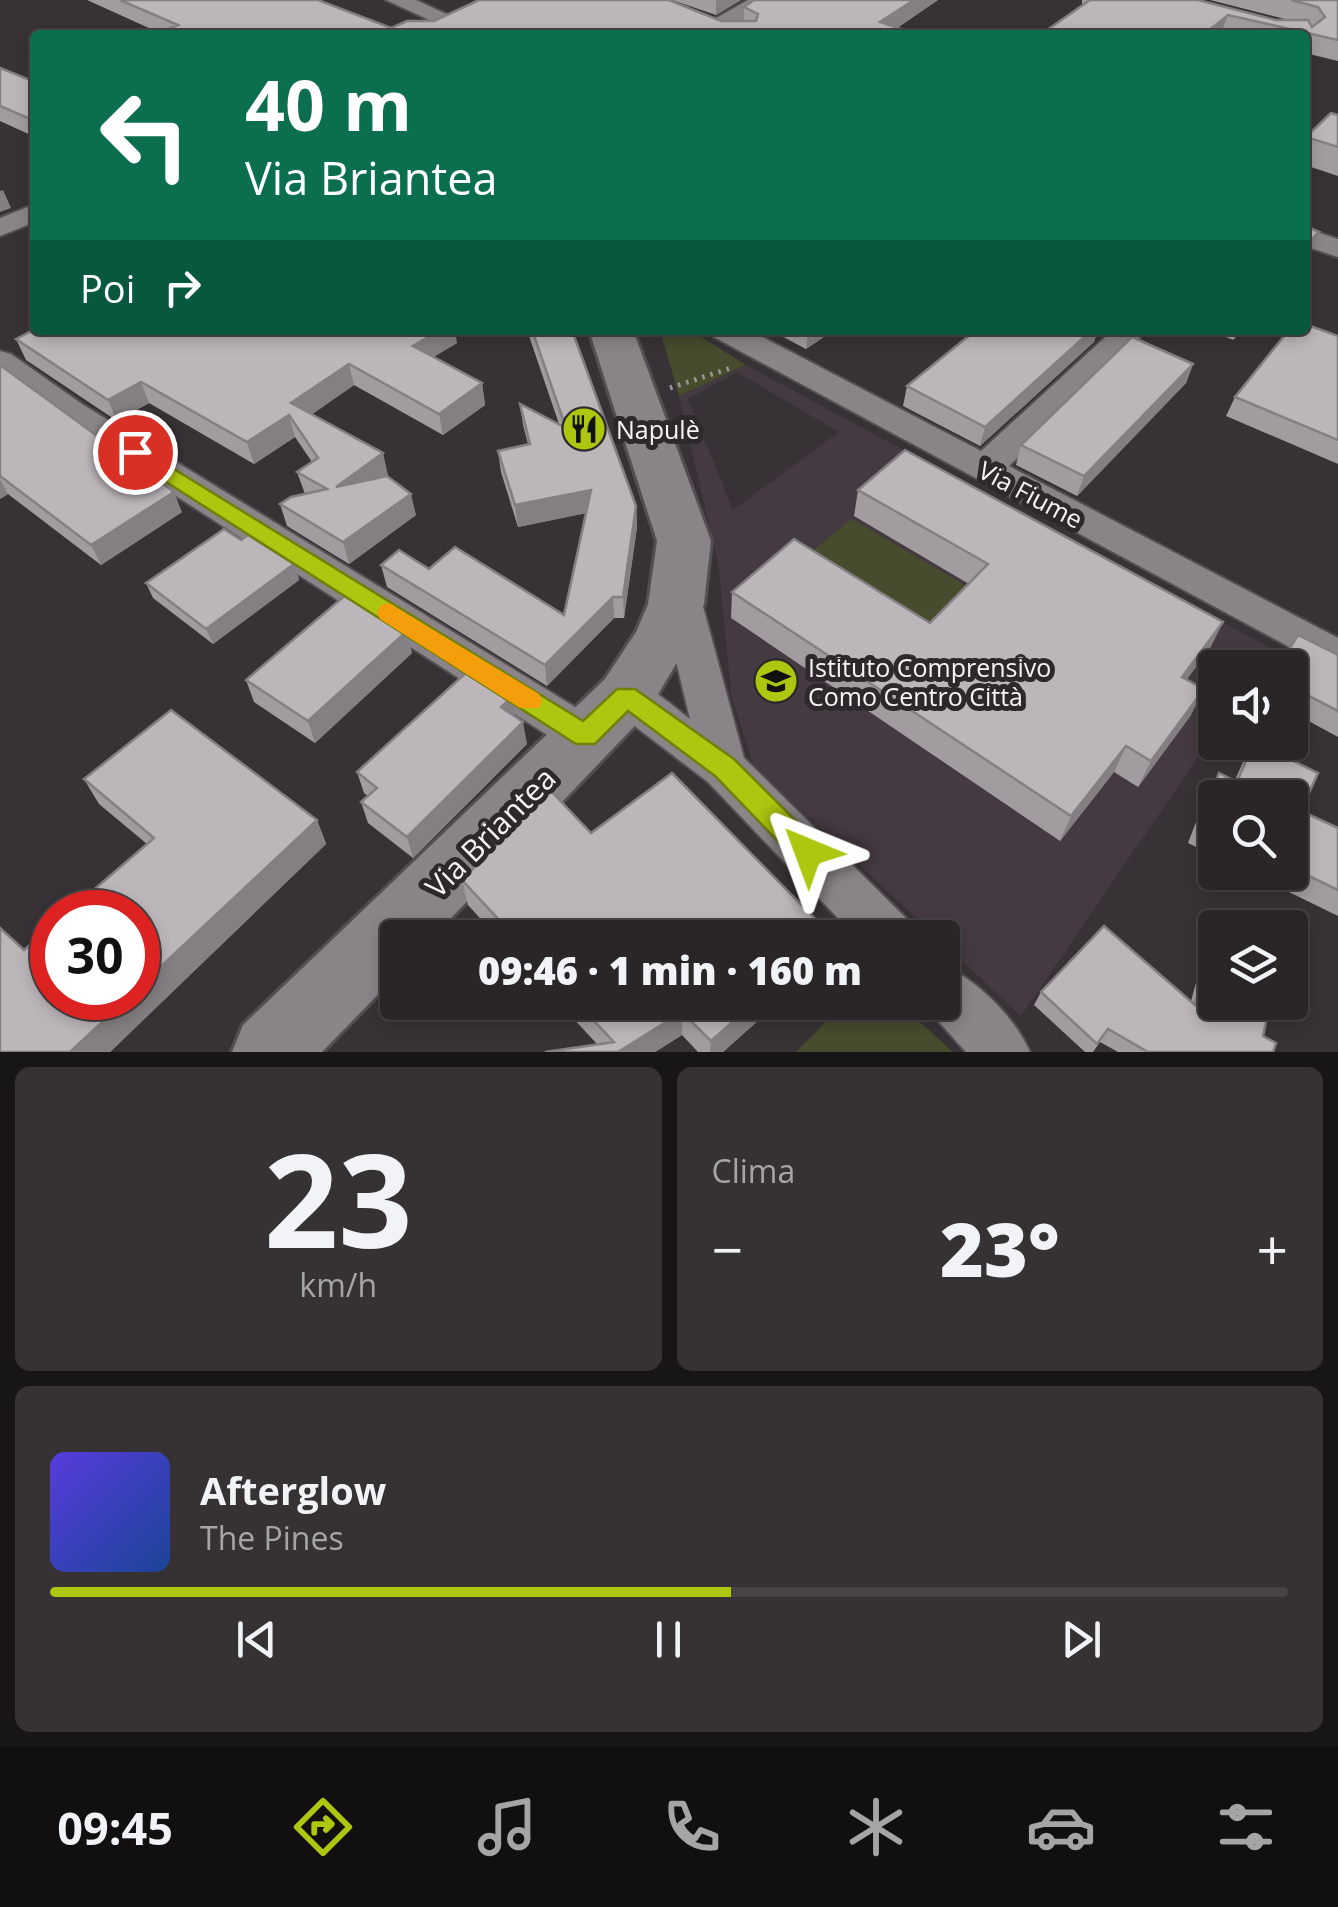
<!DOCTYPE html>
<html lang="it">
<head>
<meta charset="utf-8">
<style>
	:root { --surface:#2a2628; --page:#363234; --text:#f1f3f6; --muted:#a5a5a8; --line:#464345; --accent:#adc60f }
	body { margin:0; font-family:"Open Sans",sans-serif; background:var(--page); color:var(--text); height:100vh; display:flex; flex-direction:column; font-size:38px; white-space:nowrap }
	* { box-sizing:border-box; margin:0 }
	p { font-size:32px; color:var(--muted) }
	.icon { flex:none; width:55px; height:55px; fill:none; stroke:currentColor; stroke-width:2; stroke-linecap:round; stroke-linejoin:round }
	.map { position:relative; height:1052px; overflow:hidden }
	.sheet { display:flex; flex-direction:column; gap:15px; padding:15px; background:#171516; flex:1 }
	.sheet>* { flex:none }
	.guide { position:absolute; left:30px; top:30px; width:1280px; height:305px; border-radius:10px; box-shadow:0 5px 15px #0003,0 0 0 2px var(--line); background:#0b6e4f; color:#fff; overflow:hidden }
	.tools { position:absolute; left:1198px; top:650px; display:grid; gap:20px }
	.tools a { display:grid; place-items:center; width:110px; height:110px; border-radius:10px; background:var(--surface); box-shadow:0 5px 15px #0003,0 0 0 2px var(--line); font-size:50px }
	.speed { position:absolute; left:30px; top:890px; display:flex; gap:20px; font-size:50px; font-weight:700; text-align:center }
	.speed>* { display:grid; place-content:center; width:130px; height:130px; border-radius:50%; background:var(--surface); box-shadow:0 5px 15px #0003,0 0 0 2px var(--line); line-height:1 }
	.speed .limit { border:15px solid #d22; background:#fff; color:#111 }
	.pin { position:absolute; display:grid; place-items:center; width:85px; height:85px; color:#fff; margin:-42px; border:5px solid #fff; border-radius:50%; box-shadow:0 2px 10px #0007 }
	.me { position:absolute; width:110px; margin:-55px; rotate:316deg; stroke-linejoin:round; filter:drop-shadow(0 0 8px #0008) }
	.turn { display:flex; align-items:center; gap:35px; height:210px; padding:0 50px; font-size:45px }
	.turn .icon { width:130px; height:130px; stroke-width:2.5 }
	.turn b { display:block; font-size:70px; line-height:85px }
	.then { display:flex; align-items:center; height:95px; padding:0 50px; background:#0003; gap:20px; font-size:38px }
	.big { font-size:75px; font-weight:800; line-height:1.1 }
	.sheet .tile { flex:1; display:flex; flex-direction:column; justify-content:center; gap:15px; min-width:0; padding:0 35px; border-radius:15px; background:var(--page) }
	.sheet .dial { align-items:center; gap:0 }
	.dial b { font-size:130px; line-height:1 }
	.song { display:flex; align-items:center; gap:30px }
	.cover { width:120px; height:120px; border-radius:15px; background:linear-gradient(135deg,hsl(250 70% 55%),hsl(220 70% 35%)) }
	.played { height:10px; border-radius:5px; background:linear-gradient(90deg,var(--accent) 55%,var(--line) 55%) }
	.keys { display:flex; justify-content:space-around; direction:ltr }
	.heat { display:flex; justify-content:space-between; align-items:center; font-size:55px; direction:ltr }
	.sheet .tiles { flex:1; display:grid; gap:15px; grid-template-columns:1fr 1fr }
	.tile:last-child { grid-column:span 2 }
	.trip { position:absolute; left:380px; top:920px; width:580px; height:100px; border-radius:10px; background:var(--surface); box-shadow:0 5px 15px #0003,0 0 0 2px var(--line); font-weight:800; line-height:100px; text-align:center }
	.tab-bar { display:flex; height:160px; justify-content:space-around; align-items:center; background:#110f10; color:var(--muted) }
	.tab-bar .icon { width:70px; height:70px }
	.tab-bar .on { color:var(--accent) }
	.tab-bar b { font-size:45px; color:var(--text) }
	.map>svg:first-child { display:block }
	.built { fill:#463a42; fill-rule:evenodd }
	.green { fill:#464c2d }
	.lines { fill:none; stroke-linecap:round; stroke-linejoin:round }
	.minor-casing { stroke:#534e51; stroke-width:4 }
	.secondary-casing { stroke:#534e51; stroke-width:6 }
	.path { stroke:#9a9598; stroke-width:5; stroke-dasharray:2.5 6; stroke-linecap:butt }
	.minor { fill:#8a8388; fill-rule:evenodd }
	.secondary { fill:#8a8388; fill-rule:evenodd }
	.wall { fill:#a29ca0 }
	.shaded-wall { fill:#847f82 }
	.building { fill:#bcb5ba; stroke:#847f82; stroke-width:2.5 }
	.route { fill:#adc60f; stroke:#70810a; stroke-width:2.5 }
	.slow { fill:#f59e0b }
	.labels { text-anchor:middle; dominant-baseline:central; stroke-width:10; stroke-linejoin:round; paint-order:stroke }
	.poi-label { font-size:25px; fill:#f8f4f6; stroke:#2e282c; text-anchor:start }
	.street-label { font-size:25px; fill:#f8f4f6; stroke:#2e282c }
	.near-street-label { font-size:30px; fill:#f8f4f6; stroke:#2e282c }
</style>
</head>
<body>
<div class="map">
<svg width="1338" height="1052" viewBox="0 0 1338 1052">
	<rect width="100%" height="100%" fill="#383236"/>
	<path class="built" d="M746,365l526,284 -13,18 -44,1v64l-194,284 -78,-73 -1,-5 -5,-1 -183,-170 -23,-73 -12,-127 -40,-171zM737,372l102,60 -106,78 -45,-111zM981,591l209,125 -52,70 -24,-14 -54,69 -328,-222z"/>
	<g class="green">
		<path d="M660,330h30l56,35 -67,31z"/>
		<path d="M852,519l124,73 -54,53 -126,-81z"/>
		<path d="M845,1002l54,1 54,49h-157z"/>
	</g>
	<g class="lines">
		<defs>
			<g id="minor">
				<path d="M386,0h30l41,19 -3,5h-16z"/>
				<path d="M748,0h26l-47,31h-16v-10z"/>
				<path d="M35,204v18l-35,14v-18z"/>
				<path d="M1305,228l33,11v18l-33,-11z"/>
				<path d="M709,330h40l232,121 132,-121h34l-138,136 329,172v35l-624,-336z"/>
				<path d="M0,351l11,3 71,50 519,319 6,13 -6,13 -16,5 -16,-5 -511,-329 -58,-44z"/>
				<path d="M681,584l14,4 6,11 43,159 165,163 7,17h-59l-149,-156 -97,-74 -6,-12 6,-12c30,-10 55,17 79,35l-29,-120 6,-11z"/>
				<path d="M942,965c34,13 74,54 88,87h-64l-45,-50h21z"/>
			</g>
			<path id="secondary" d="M589,330h44l78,211 -7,63 -15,38 -42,71 -215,225h-34v36l-76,78h-90l11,-27 362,-346 31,-47 12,-28 9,-63z"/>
		</defs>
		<use href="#minor" class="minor-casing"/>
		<use href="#secondary" class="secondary-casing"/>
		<path class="path" d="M670,388l64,-21"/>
		<use href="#minor" class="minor"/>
		<use href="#secondary" class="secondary"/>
	</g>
	<g class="wall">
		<path d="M87,0h231l73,28 353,-7v-14l10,-7h184l-41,28 22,7h-764l5,-2z"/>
		<path d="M672,0h69l-25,15z"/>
		<path d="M1082,0h116l78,20h13l-79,-20h128v61l-33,-8v-18h-77l-6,-2 -2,2h-180l42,-30z"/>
		<path d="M0,68l35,14v55l-35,-16z"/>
		<path d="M1338,115v61l-33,-11 1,-28z"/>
		<path d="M527,330h45l64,176 1,21 -13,91h-10l-67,68 -160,-99 -6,-22 48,4 135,46 22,-102 -68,14 -17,-55 -3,-21 30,-7 -5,-19 -3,-21 39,20z"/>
		<path d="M770,330h64l-28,19z"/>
		<path d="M976,330h122l-4,12 -114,104 -77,-40 4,-20z"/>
		<path d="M1209,330h34l-10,10z"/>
		<path d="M1338,336v128l-112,-48 9,-19z"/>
		<path d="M16,339l441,4 -24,14 49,26 3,22 -42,30 -89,-50 -42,29 71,39 4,23 29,39 -67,49 -62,-38 -7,-22 25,-10 -8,-22 15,-10 -17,-25 -41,27 -105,-61 -32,18 -91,-61z"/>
		<path d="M1193,364l-7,19 -109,113 -61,-31 5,-20z"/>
		<path d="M0,365l182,147 -81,53 -93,-71 -8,5z"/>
		<path d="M858,490l365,132 -13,26 -23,31 4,36 -53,72 -24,-15 -54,69 -329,-223 1,-26 198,31 39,-39 -115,-68z"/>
		<path d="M294,564l5,16 -86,64 -60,-46 -7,-15z"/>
		<path d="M412,653l-97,90 -61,-41 -8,-22z"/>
		<path d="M1338,655v82l-48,-26v-43z"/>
		<path d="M515,716l12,28 -114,114 -45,-35 -7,-21 7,-6 -4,-3 -7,-21z"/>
		<path d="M1254,742l47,69 37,17v88l-90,-44h42v-74h-75v58l-27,-13 19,-50 12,-20 16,7 8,-18z"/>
		<path d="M84,779l233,41 9,24 -216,208h-110l24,-102 123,-106 -48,-40z"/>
		<path d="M591,833l241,105h-334l-30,-33 -6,-25z"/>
		<path d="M1215,929v73l48,34 10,16h-155l-18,-10 -7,10h-8l-51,-47 7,-13 150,9 17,-62z"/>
		<path d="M558,1002h221l-56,50h-25l-16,-17 -27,17h-110l52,-8z"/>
	</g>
	<g class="shaded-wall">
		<path d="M716,0h25l-25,15z"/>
		<path d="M914,0h24l-53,35 -5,-13z"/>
		<path d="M1228,15l-8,20h-17z"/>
		<path d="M3,190l8,18 -11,4v-21z"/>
		<path d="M1319,232l-8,20 -6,6v-12z"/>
		<path d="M440,330h15l2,13 -40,24 -4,-21z"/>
		<path d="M808,330h26l-28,19z"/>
		<path d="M1092,330h6l-4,12 -114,104 5,-19z"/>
		<path d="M349,364l5,21 -57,40 -6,-22z"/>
		<path d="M1193,364l-7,19 -109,113 7,-20z"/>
		<path d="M141,382l8,21 -32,18 -9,-21z"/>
		<path d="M482,383l3,22 -42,30 -4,-21z"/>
		<path d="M289,415l6,22 -41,27 -7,-22z"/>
		<path d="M383,453l5,22 -46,33 -6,-21z"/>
		<path d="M0,479l8,15 -8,5z"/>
		<path d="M591,490l1,22 -74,15 -3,-22z"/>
		<path d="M174,492l8,20 -81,53 -10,-20z"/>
		<path d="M411,494l5,21 -67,49 -6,-22z"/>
		<path d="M636,506l1,21 -13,91 -1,-21z"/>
		<path d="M294,564l5,16 -86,64 -7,-15z"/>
		<path d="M613,597l1,21 -67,68 -2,-21z"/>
		<path d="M1223,622l-13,26 -41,55 13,-26z"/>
		<path d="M407,631l5,22 -97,90 -7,-22z"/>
		<path d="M1204,689l-13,26 -53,72 13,-26z"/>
		<path d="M512,697l3,22 -14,-12z"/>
		<path d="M523,722l4,22 -114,114 -6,-21z"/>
		<path d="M1126,746l-12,26 -54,69 11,-25z"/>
		<path d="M317,820l9,24 -216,208h-40l58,-54h10v-10z"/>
		<path d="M755,1002h24l-56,50h-13l1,-11z"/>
		<path d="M682,1012v23l-27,17h-37z"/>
	</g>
	<g class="building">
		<path d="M120,0h198l73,28 16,-7h27l45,-21h190l52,21h35l2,-7 -14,-7 10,-7h160l-34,22 39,13h-402l-2,-3 -7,3h-327l-5,-2 -1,2h-20l23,-10z"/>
		<path d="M1090,0h108l78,20h32l4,7 13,-10 -7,-10 -27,-7h47v40l-110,-25 -25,20h-163z"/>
		<path d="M0,68l35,14v39l-35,-15z"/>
		<path d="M1331,113l7,2v32l-32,-10z"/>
		<path d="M1305,220l5,1v7l9,4 -14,14z"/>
		<path d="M1305,324l33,12v104l-103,-43 54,-67h16z"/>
		<path d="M35,329l405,1 -27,16 69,37 -43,31 -90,-50 -58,39 92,50 -47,34 51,-11 24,18 -68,48 -63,-38 11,-7 36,-8 -30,-17 21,-14 -29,-43 -42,27 -106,-60 -33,18 -92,-61z"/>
		<path d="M532,330h40l64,176 -13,91h-10l-68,68 -164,-100 18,-15 30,19 26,-22 109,68 27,-125 -76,15 -17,-54 32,-7 -10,-40 46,24z"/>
		<path d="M976,330h116l-107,97 -78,-41z"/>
		<path d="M1132,337l61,27 -109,112 -63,-31z"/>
		<path d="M0,365l174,127 -83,53 -91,-69z"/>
		<path d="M905,450l318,172 -41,55 22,12 -53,72 -25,-15 -55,70 -339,-224 62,-53 136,84 58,-59 -130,-74z"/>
		<path d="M224,529l17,11 7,-5 46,29 -88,65 -60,-46z"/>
		<path d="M348,593l59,38 -99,90 -62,-41z"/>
		<path d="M1298,635l40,20v56l-48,-25v-18h-13z"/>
		<path d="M469,670l43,27 -11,10 22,15 -116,115 -46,-35 16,-14 -20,-16z"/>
		<path d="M171,710l146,110 -179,168v-76h-70l86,-74 -70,-59z"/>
		<path d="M1254,742l64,31 -17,38 37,17v62l-48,-23v-69h-75v33l-16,-8 20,-50 18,9z"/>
		<path d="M672,773l160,163 -2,2h-314l-54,-58 88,-90 41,43z"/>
		<path d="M52,926v72h76l-58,54h-70v-124l24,22z"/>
		<path d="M1104,926l91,79 20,-72v69h55l-7,34 13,7 -3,9h-125l-40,-23 -11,15 -56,-52z"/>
		<path d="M576,1002h179l-44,39 -29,-29 -64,40h-73l69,-10z"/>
	</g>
	<path class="route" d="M135,445l448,276 34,-32h18l99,70 84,84 4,9 -4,10 -10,4 -10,-4 -83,-86 -87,-65 -33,33h-19l-449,-287v-10z"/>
	<path class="slow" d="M389,603l150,91 3,7 -3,7h-19l-140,-89 -3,-6 3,-7z"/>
	<defs>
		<symbol id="restaurant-disc" viewBox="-11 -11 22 22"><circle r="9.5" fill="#adc60f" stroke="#2e282c"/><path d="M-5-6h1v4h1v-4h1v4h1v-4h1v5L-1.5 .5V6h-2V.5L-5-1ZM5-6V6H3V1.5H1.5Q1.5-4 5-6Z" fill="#111"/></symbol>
		<symbol id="school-disc" viewBox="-11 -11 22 22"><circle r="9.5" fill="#adc60f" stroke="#2e282c"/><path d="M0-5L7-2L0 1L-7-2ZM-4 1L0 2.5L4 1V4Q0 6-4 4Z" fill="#111"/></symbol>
	</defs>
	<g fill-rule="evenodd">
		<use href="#restaurant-disc" x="559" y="404" width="50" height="50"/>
		<use href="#school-disc" x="751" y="656" width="50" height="50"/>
	</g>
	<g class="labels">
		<g class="poi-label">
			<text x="616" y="429">Napulè</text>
			<text x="808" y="667">Istituto Comprensivo<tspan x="808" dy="29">Como Centro Città</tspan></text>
		</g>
		<g class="street-label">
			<text transform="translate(1031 494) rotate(28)">Via Fiume</text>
		</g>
		<g class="near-street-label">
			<text transform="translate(490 832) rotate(-45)">Via Briantea</text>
		</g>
	</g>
</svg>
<div class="tools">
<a><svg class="icon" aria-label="sound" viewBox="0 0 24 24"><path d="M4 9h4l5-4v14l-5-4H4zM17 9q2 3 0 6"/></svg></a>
<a><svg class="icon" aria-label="search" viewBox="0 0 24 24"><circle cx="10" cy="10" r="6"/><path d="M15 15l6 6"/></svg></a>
<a><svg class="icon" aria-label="layers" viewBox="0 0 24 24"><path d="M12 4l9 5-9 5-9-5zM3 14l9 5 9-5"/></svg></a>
</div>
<div class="speed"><div class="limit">30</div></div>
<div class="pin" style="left:135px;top:452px;background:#d93025"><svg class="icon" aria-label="arrive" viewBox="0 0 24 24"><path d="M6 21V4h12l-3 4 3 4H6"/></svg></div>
<svg class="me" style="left:808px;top:852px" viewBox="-20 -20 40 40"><path d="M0-17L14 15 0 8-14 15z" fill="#adc60f" stroke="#fff" stroke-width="4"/></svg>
<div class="trip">09:46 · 1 min · 160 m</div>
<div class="guide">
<div class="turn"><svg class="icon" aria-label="left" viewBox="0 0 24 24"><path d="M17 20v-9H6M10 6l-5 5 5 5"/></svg><div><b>40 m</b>Via Briantea</div></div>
<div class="then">Poi<svg class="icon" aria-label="right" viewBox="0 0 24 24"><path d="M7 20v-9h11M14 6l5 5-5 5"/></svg></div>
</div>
</div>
<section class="sheet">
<div class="tiles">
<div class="tile dial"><b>23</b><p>km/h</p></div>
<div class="tile"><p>Clima</p>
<div class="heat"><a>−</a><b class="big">23°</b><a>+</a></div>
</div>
<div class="tile">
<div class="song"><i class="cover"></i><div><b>Afterglow</b><p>The Pines</p></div></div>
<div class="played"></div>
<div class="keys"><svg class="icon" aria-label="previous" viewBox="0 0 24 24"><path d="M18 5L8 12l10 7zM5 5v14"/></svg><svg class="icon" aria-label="pause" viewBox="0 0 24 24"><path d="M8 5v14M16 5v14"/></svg><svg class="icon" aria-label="next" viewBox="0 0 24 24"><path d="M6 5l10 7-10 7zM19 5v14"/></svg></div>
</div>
</div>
</section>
<nav class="tab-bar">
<b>09:45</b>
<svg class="icon on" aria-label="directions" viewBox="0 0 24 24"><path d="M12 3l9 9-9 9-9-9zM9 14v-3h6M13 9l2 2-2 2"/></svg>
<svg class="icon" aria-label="music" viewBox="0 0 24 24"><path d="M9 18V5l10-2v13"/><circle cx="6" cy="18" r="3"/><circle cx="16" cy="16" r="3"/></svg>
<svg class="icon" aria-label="phone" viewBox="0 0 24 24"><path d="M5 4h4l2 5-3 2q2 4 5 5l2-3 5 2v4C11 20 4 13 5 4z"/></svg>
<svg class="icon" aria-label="climate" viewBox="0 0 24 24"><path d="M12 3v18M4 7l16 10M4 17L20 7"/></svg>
<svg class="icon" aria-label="car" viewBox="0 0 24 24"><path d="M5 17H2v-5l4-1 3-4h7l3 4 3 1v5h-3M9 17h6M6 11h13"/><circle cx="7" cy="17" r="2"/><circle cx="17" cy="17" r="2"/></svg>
<svg class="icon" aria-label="filters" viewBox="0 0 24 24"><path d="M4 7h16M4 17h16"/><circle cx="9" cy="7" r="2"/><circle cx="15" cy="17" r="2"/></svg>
</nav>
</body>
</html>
